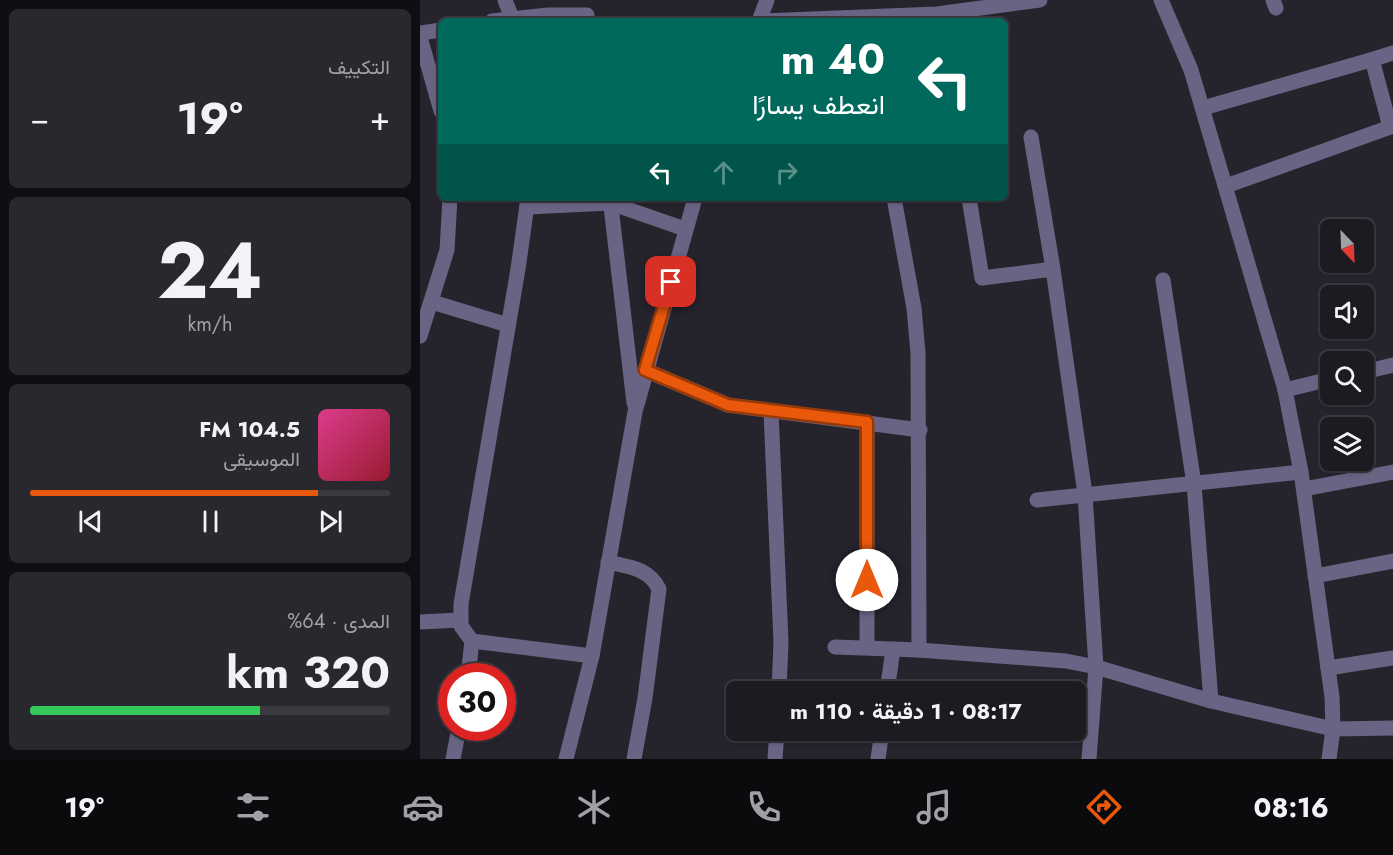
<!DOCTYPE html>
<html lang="ar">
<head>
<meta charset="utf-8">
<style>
	:root { --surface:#1c1b22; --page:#29282f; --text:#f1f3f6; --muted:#a0a1a5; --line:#3a3940; --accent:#ea580c }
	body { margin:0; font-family:Jost,Vazirmatn,sans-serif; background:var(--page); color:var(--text); direction:rtl; height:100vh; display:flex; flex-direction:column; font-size:22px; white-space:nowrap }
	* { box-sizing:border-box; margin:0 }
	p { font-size:20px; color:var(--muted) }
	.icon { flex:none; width:33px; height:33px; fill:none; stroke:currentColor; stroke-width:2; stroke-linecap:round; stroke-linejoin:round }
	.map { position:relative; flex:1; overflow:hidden; direction:ltr }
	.details { display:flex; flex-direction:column; gap:9px; padding:9px; background:#0f0f13; width:420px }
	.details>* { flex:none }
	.banner { position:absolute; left:18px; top:18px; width:570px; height:183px; border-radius:9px; box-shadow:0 2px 4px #0004,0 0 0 2px var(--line); direction:rtl; background:#00695c; color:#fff; overflow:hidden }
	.needle { width:39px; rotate:157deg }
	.tools { position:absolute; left:900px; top:219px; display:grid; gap:12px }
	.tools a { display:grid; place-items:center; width:54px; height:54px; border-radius:9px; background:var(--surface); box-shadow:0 2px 4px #0004,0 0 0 2px var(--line); font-size:30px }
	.speed { position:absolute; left:18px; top:663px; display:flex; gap:12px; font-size:30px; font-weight:700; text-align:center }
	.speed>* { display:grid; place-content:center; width:78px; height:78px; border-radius:50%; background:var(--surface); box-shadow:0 2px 4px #0004,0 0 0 2px var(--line); line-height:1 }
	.speed .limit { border:9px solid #d22; background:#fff; color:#111 }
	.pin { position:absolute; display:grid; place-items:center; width:51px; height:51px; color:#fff; margin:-26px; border-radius:12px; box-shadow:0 3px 9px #0006 }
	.me { position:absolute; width:66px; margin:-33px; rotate:0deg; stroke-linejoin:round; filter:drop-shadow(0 0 4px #0008) }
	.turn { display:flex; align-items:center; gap:21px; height:126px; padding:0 24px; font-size:27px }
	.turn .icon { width:78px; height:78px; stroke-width:2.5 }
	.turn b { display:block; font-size:42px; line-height:51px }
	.lanes { display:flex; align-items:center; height:57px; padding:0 24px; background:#0003; justify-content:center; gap:30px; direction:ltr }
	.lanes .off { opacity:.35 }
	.big { font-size:45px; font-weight:700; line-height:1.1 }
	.details .widget { flex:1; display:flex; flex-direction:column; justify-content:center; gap:9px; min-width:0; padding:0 21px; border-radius:9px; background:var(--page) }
	.details .dial { align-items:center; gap:0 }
	.dial b { font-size:78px; line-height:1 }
	.song { display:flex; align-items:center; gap:18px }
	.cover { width:72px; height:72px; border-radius:9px; background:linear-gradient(135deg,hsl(330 70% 55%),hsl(350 70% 35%)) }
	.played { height:6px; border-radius:3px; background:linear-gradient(90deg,var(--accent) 80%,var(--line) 80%) }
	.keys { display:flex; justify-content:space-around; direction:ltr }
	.heat { display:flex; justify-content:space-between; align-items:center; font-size:33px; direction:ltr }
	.charge { height:9px; border-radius:4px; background:linear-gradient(90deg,#34c759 64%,var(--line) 0) }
	.trip { position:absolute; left:306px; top:681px; width:360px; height:60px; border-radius:9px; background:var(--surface); box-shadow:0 2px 4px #0004,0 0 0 2px var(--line); font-weight:700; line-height:60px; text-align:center; direction:rtl }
	.tab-bar { display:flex; height:96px; justify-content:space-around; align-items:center; background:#0b0b0e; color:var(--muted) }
	.tab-bar .icon { width:42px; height:42px }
	.tab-bar .active { color:var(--accent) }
	.tab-bar b { font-size:27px; color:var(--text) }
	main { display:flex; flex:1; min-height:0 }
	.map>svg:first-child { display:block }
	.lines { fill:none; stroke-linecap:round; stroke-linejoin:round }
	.minor { stroke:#696483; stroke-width:15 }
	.route-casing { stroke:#983908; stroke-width:15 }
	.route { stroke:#ea580c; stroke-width:10 }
</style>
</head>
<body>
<main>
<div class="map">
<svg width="973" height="759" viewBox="0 0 973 759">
	<rect width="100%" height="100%" fill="#25242d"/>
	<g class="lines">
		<g class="minor">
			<path d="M85,0l8,21"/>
			<path d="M741,0l30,70 94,320 16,82 31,225 1,32 -4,30"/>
			<path d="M853,0l3,8"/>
			<path d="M72,21l56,-6h39"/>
			<path d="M339,21l178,-7 103,-14"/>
			<path d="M339,21l8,-21"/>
			<path d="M0,33l21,-3"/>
			<path d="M0,37l21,74"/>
			<path d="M783,108l171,-49"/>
			<path d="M970,127l-17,-64 1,-4 19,-6"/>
			<path d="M611,137l22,132 32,225 11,173 -7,92"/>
			<path d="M806,186l167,-60"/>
			<path d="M190,198l24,205"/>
			<path d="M474,198l20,110 4,45 1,297"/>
			<path d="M549,198l13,80 71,-9"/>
			<path d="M107,207l83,-4 75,26"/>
			<path d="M743,280l31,204 17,217"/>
			<path d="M12,302l76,23"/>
			<path d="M0,336l27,-86 3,-52"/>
			<path d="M225,370l83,35 192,25"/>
			<path d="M944,372l29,-7"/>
			<path d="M865,390l45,-11"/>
			<path d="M351,412l10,230 -2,50"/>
			<path d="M884,489l89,-17"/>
			<path d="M617,500l264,-28"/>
			<path d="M188,562c21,5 41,6 51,27l-14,109 -11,61"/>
			<path d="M895,576l78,-15"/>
			<path d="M0,622l40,-2"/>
			<path d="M52,641l120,15"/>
			<path d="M415,647l84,3 147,11 30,6 115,34 122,28 60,-1"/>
			<path d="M447,647v-225"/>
			<path d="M908,668l65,-10"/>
			<path d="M48,676l4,-35 -11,-15v-22l57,-335 10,-71"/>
			<path d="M467,692l6,-43"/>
			<path d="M33,759l6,-31"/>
			<path d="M146,759l26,-103 43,-244 60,-214"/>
			<path d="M355,759l2,-29"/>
			<path d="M458,759l4,-29"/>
		</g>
	</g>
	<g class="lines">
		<defs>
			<path id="route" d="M251,282l-26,88 83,35 139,17v158"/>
		</defs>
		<use href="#route" class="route-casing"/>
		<use href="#route" class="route"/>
	</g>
</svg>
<div class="tools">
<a><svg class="needle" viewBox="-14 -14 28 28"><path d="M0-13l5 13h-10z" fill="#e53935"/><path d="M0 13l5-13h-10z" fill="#a0a1a5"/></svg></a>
<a><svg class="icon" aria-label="sound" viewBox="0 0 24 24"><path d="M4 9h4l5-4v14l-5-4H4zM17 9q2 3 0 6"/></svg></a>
<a><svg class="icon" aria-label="search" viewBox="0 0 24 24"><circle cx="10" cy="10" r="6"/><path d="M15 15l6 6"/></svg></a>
<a><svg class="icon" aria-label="layers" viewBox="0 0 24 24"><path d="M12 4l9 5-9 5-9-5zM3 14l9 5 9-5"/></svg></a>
</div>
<div class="speed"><div class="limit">30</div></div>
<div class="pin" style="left:251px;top:282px;background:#d93025"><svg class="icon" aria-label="arrive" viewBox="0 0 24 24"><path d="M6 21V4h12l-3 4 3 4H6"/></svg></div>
<svg class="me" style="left:447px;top:580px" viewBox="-20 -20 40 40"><circle r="19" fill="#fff"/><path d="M0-13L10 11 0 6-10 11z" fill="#ea580c"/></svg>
<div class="trip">08:17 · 1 دقيقة · 110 m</div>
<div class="banner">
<div class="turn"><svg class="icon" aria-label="left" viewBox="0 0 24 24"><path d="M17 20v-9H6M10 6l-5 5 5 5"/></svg><div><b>40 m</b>انعطف يسارًا</div></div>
<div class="lanes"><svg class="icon" aria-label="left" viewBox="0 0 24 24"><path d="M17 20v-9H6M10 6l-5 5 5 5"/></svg><svg class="icon off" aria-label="ahead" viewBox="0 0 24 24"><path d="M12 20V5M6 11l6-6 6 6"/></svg><svg class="icon off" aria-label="right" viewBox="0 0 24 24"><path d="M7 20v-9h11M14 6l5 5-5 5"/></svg></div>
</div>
</div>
<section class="details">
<div class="widget"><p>التكييف</p>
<div class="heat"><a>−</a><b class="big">19°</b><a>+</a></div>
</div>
<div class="widget dial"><b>24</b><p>km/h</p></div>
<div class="widget">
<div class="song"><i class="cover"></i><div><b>104.5 FM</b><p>الموسيقى</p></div></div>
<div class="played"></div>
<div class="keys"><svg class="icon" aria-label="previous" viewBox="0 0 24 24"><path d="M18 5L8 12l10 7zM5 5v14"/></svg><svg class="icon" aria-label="pause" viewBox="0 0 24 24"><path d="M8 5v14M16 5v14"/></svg><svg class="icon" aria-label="next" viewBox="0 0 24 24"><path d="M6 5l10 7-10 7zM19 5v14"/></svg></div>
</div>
<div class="widget"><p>المدى · 64%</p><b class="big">320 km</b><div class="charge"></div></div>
</section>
</main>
<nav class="tab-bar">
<b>08:16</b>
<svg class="icon active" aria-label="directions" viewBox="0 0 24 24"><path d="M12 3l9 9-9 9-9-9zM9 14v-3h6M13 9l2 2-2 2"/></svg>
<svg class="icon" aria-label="music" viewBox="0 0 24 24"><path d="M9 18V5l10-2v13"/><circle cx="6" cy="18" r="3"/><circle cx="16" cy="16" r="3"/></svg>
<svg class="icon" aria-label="phone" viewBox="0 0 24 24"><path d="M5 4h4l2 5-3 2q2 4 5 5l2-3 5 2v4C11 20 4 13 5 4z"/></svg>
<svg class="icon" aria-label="climate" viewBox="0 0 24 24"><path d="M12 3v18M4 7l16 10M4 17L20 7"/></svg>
<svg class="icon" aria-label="car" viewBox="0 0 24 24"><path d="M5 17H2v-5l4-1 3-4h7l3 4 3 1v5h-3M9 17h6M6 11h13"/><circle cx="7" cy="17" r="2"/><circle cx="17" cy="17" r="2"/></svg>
<svg class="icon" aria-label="filters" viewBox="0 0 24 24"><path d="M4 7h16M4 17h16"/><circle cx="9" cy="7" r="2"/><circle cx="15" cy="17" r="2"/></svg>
<b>19°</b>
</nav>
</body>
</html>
